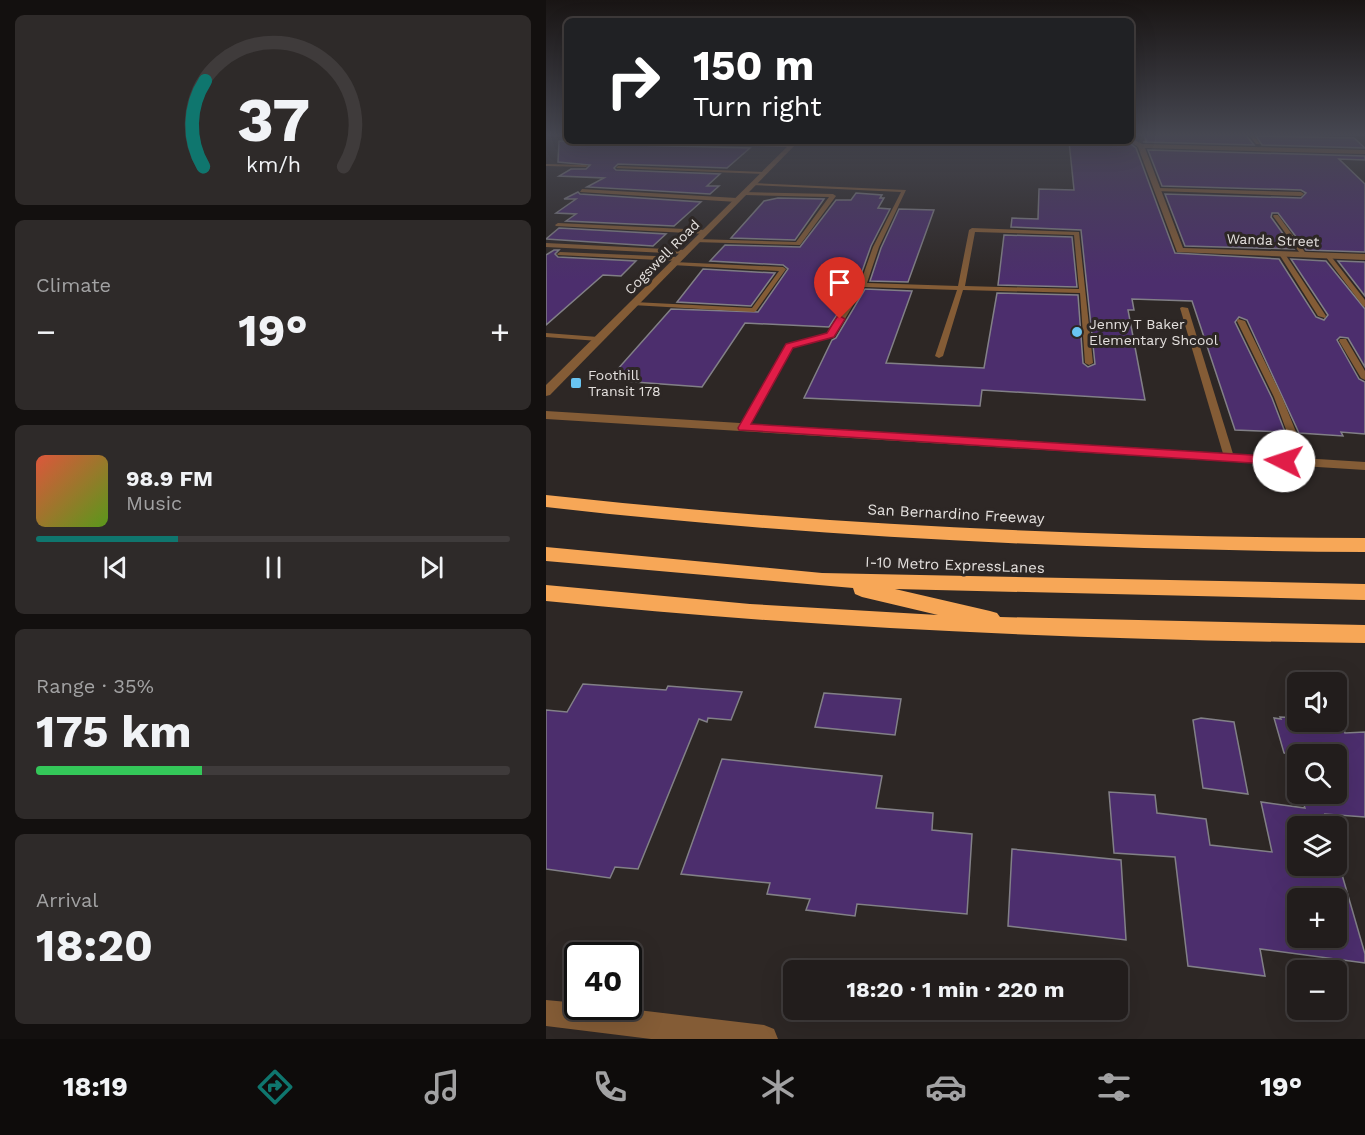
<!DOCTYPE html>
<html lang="en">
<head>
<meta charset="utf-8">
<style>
	:root { --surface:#221d1c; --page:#2e2a29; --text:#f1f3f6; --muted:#a2a2a3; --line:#3f3b3b; --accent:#0f766e }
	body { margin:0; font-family:"Work Sans",sans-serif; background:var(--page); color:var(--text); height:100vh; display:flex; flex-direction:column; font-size:22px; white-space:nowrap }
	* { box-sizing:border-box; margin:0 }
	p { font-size:20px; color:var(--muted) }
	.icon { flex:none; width:33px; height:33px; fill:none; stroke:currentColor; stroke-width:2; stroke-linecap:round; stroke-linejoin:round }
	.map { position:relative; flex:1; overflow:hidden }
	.panel { display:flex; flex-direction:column; gap:15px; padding:15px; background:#13100f; width:546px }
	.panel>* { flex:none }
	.top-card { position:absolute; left:18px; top:18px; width:570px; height:126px; border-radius:9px; box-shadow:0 6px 24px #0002,0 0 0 2px var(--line); background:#202124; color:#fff; overflow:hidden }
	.controls { position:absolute; left:741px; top:672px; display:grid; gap:12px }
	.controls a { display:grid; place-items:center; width:60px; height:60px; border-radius:9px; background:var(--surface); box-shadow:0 6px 24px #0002,0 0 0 2px var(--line); font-size:30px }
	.speed { position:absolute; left:18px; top:942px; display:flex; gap:12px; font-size:30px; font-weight:700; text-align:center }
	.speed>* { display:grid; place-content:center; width:78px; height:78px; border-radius:50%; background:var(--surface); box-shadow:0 6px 24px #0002,0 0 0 2px var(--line); line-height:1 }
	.speed .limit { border:3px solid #111; border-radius:9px; background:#fff; color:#111 }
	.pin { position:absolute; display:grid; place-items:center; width:51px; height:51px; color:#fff; margin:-62px -26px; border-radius:50% 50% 50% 0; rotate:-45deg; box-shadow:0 0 6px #0007 }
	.pin .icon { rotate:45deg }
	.me { position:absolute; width:66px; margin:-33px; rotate:274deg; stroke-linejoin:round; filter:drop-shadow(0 0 4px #0008) }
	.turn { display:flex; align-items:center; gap:21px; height:126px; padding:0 30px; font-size:27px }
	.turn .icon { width:78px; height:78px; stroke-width:2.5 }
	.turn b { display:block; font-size:42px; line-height:51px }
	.big { font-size:45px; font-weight:700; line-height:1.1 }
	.panel .widget { flex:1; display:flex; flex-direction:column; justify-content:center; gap:9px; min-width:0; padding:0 21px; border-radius:9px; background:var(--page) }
	.panel .dial { align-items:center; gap:0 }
	.dial svg { height:156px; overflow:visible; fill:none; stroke:var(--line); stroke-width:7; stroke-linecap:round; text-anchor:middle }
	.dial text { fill:var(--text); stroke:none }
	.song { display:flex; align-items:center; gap:18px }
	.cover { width:72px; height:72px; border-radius:9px; background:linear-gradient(135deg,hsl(10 70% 55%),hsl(90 70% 35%)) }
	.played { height:6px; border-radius:3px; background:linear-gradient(90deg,var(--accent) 30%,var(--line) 30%) }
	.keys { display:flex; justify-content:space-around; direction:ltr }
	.heat { display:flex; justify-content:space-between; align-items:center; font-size:33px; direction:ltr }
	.charge { height:9px; border-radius:4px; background:linear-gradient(90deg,#34c759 35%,var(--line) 0) }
	.trip { position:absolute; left:237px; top:960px; width:345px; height:60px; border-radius:9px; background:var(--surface); box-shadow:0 6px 24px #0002,0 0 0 2px var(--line); font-weight:700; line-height:60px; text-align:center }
	.tabs { display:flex; height:96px; justify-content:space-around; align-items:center; background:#0e0c0b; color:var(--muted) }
	.tabs .icon { width:42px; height:42px }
	.tabs .on { color:var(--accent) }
	.tabs b { font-size:27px; color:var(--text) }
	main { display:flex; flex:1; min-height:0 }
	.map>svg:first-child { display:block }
	.building { fill:#4c2e6d; stroke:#828087; stroke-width:1.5; fill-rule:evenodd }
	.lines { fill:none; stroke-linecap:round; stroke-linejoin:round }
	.service { fill:#845c36; fill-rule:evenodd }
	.minor { fill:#845c36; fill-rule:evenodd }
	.tertiary { fill:#845c36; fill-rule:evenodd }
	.motorway { fill:#f7a757; fill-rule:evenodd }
	.route { fill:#e11d48; stroke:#92132f; stroke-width:1.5 }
	.poi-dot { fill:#69c4f1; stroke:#2d2725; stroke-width:2 }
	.labels { text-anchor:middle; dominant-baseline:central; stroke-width:6; stroke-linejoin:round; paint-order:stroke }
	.far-street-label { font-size:14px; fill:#e4e0de; stroke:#2d2725 }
	.far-poi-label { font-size:14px; fill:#e4e0de; stroke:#2d2725; text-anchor:start }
	.street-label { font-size:15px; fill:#e4e0de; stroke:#2d2725 }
</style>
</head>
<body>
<main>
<section class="panel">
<div class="widget dial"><svg viewBox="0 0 100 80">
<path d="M14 69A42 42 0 1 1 86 69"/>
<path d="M14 69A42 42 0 0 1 15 25" stroke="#0f766e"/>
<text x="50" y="56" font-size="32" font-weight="700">37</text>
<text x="50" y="72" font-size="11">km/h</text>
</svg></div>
<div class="widget"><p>Climate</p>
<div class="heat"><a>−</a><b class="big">19°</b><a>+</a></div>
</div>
<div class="widget">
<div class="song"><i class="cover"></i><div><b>98.9 FM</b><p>Music</p></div></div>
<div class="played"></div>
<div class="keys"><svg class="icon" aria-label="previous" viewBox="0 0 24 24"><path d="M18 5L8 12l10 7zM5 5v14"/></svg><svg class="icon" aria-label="pause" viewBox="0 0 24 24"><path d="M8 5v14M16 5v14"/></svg><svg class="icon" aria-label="next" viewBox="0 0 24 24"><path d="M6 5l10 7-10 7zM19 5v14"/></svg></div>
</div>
<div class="widget"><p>Range · 35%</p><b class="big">175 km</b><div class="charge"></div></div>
<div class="widget"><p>Arrival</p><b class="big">18:20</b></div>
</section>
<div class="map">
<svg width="819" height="1039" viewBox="0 0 819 1039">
	<rect width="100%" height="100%" fill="#2d2725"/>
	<g class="building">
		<path d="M598,135h102l8,10 -111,-3 3,-1z"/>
		<path d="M710,136l98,2 11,10 -103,-3z"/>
		<path d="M13,141l74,4 117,3 -23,20 -109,-4 -4,4 2,2 104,4 -13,12h12l-9,8 -123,-7 17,-9 -45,-2 12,-7h15l4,-4 -32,-3z"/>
		<path d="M523,141h58l9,7 39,105 104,6 37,58 8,3 4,-5 -37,-56 35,2 39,48v58l-17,-29 -8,-1 -3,3 22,39 6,3v52l-24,-2 2,4 -44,-3 -52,-113 -8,-3 -4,5 37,76 13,34 -50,-2 -43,-129 -60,-2 2,11h-6l17,90 -163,-10 -2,16 -176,-8 28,-58 4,-2 29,-49 47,2 -26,72 98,5 13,-75 81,2 5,68 5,4 7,-3 -14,-134 -70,-3 1,-9 26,1 1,-30 35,1z"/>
		<path d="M602,150l217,6v4l-26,-1 26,25v68l-59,-2 -28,-37h-6l-1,4 23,32 -109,-3 -20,-52 136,4 5,-5 -5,-3 -139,-4z"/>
		<path d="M32,192l2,2 121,8 -27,24 -108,-5 10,-7 -20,-1 20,-14h-12z"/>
		<path d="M310,193l26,2 -2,3h4l-6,10 12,1 -19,37 -13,37 -29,44 -84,-4 -43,64 -94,-7 63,-71 87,3 30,-43 -5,-4 -73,-4 15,-16 75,2 36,-47h15z"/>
		<path d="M232,198l46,1 -29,41 -64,-2 33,-37z"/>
		<path d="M353,209l35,1 -26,72 -38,-1 11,-33z"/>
		<path d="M13,228l107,6 -13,12 -107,-7z"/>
		<path d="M458,235l68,2 5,50 -79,-2z"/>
		<path d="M8,250h5l-4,4 3,3 78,4 -15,15 -18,-1 -57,50v-70z"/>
		<path d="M792,261l27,1v34z"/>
		<path d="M157,269l72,4 -24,33 -74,-4z"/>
		<path d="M37,684l83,6 2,-4 74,6 -11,28 -23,-2 -1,4 -8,-3 -61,150 -23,-2 -5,11 -64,-9v-159l21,2z"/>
		<path d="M278,693l77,6 -6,36 -80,-8z"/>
		<path d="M734,717l18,1v4l43,-1 4,12 20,-1v85l-40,-3 4,12h-31v40h38v-12l29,100v9l-105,-14 5,27 -77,-10 -13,-109 -61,-4 -5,-61 46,3 2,18 49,6 4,26 62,7 -11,-50 44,6 -5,-14h36v-40h-38v30l-10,-30 -4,-1 -10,-35 7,1zM752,898h38v40h-38z"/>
		<path d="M655,718l33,4 14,72 -45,-6 -10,-68z"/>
		<path d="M176,759l160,17 -6,32 57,5 -1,17 40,4 -5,80 -110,-10 -2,12 -49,-6 4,-11 -43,-5 3,-11 -89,-9z"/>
		<path d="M466,849l109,11 5,80 -118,-14z"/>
	</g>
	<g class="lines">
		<g class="service">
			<path d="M0,135h21v2l-21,-1z"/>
			<path d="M703,135h4l7,9h-4z"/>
			<path d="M44,141h44l1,1 -2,1z"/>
			<path d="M278,141l75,2 -2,1z"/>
			<path d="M131,142l114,3 2,1 -2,1 -116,-3z"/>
			<path d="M0,164l40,1 2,1 -2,1 -40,-1z"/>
			<path d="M72,166l147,6 2,1 -2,1 -149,-6z"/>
			<path d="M207,183l153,7 -27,57 -12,36 91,3 11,-56 3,-2 107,4 14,131 -4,2 -4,-2 -5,-70 -117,-3 -20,66 -4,2 -4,-2 22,-66 -93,-3 -30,50 -42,11 -44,79 -4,3 -3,-1 -1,-2 46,-83 42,-11 29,-47 3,-2 13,-37 28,-55 -150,-7zM429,232l99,3 5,54 -114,-3z"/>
			<path d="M612,188l143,4 3,2 -3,2 -145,-5z"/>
			<path d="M36,189l155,9 3,2 -3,2 -157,-10z"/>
			<path d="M197,192l90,2 3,2 -36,49 -106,-3v-2l2,-1 100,3 33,-45 -84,-2z"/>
			<path d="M728,215h4l29,40 -1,1h-4l-29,-40z"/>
			<path d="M12,223l148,7 3,2 -3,2 -150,-8 -1,-1z"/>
			<path d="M0,243l140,7 3,2 -3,2 -140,-7z"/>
			<path d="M14,252l119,5 3,2 -3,2 -121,-6 -1,-1z"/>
			<path d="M734,253l5,1 41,62 -1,2 -7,-2 -39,-62z"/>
			<path d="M782,254l2,1 35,45v7l-2,-1 -37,-49v-2z"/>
			<path d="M128,262l109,5 3,2 -30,42 -2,1 -122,-7v-2l2,-1 118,6 27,-37 -107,-6v-2z"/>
			<path d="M636,307l6,1 46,149 -2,2 -3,1 -5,-3 -44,-149z"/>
			<path d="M692,319l7,2 37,76 26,65 -2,2h-6l-2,-2 -24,-65 -37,-76z"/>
			<path d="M0,333l52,4 4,2 -4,2 -52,-4z"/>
			<path d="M794,339h6l19,32v9l-4,-2 -22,-37z"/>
		</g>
		<g class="minor">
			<path d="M585,138l11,6 223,6v4l-220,-6 38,100 182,6v6l-188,-8 -39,-105 -9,-6z"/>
			<path d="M0,1000l32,3v3h26l160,19 10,4 4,10h-127l-105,-13z"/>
		</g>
		<g class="tertiary">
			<path d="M247,141h6l-249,254 -4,1v-11z"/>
			<path d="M0,411l819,51v8l-819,-51z"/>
		</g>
		<g class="motorway">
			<path d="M0,495c273,30 545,42 819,43v14c-274,-2 -547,-14 -819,-45z"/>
			<path d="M0,547l276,26 543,11v16l-470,-11 95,22 7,2 3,4 365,8v18c-274,-3 -546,-14 -819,-42v-16l204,19 188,11 -76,-18 -7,-3 -2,-6 -307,-27z"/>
		</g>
	</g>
	<linearGradient id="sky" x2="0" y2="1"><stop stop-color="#191514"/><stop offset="0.48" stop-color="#464751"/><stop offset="1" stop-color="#464751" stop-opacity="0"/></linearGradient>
	<rect width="819" height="281" fill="url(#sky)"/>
	<path class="route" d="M294,316l5,3 -11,18 -41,11 -42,76 533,33 6,4 -6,4 -545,-35 -1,-2 48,-84 41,-11 10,-16z"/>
	<g class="poi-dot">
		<circle cx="531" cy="332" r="6"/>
		<rect x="24" y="377" width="12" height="12" rx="3"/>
	</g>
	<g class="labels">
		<g class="far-street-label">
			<text transform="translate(727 240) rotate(2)">Wanda Street</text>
			<text transform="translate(116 257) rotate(-45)">Cogswell Road</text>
		</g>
		<g class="far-poi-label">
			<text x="543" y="324">Jenny T Baker<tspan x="543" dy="16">Elementary Shcool</tspan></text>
			<text x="42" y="375">Foothill<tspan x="42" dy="16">Transit 178</tspan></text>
		</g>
		<g class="street-label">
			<text transform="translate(410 514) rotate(3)">San Bernardino Freeway</text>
			<text transform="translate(409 565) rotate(2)">I-10 Metro ExpressLanes</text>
		</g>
	</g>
</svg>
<div class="controls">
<a><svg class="icon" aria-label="sound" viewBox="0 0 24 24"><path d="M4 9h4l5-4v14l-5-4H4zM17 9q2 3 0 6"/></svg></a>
<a><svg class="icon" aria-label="search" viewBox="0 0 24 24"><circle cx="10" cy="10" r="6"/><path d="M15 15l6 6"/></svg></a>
<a><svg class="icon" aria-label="layers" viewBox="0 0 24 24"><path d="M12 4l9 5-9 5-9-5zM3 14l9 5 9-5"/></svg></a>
<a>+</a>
<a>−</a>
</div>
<div class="speed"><div class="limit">40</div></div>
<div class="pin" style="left:294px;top:319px;background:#d93025"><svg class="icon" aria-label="arrive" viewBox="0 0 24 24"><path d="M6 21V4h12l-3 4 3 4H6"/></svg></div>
<svg class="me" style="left:738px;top:461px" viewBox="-20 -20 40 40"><circle r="19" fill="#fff"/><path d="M0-13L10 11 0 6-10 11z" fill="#e11d48"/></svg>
<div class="trip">18:20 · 1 min · 220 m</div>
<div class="top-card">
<div class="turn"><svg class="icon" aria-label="right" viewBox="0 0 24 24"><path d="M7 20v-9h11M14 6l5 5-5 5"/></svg><div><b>150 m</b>Turn right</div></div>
</div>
</div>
</main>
<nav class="tabs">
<b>18:19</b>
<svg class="icon on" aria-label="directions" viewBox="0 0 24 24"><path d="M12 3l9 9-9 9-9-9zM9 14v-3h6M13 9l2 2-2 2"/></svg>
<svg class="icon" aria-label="music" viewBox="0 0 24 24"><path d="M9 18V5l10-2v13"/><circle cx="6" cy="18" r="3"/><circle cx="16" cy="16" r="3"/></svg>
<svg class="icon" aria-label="phone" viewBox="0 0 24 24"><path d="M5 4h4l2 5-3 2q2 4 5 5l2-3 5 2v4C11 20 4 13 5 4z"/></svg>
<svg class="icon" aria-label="climate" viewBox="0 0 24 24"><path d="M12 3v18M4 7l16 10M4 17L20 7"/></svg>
<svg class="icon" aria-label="car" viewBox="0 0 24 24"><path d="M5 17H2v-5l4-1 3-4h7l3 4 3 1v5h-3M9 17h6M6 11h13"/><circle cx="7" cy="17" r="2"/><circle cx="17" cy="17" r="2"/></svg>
<svg class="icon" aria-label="filters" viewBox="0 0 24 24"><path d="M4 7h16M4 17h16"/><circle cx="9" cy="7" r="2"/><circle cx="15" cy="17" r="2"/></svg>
<b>19°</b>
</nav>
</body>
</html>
